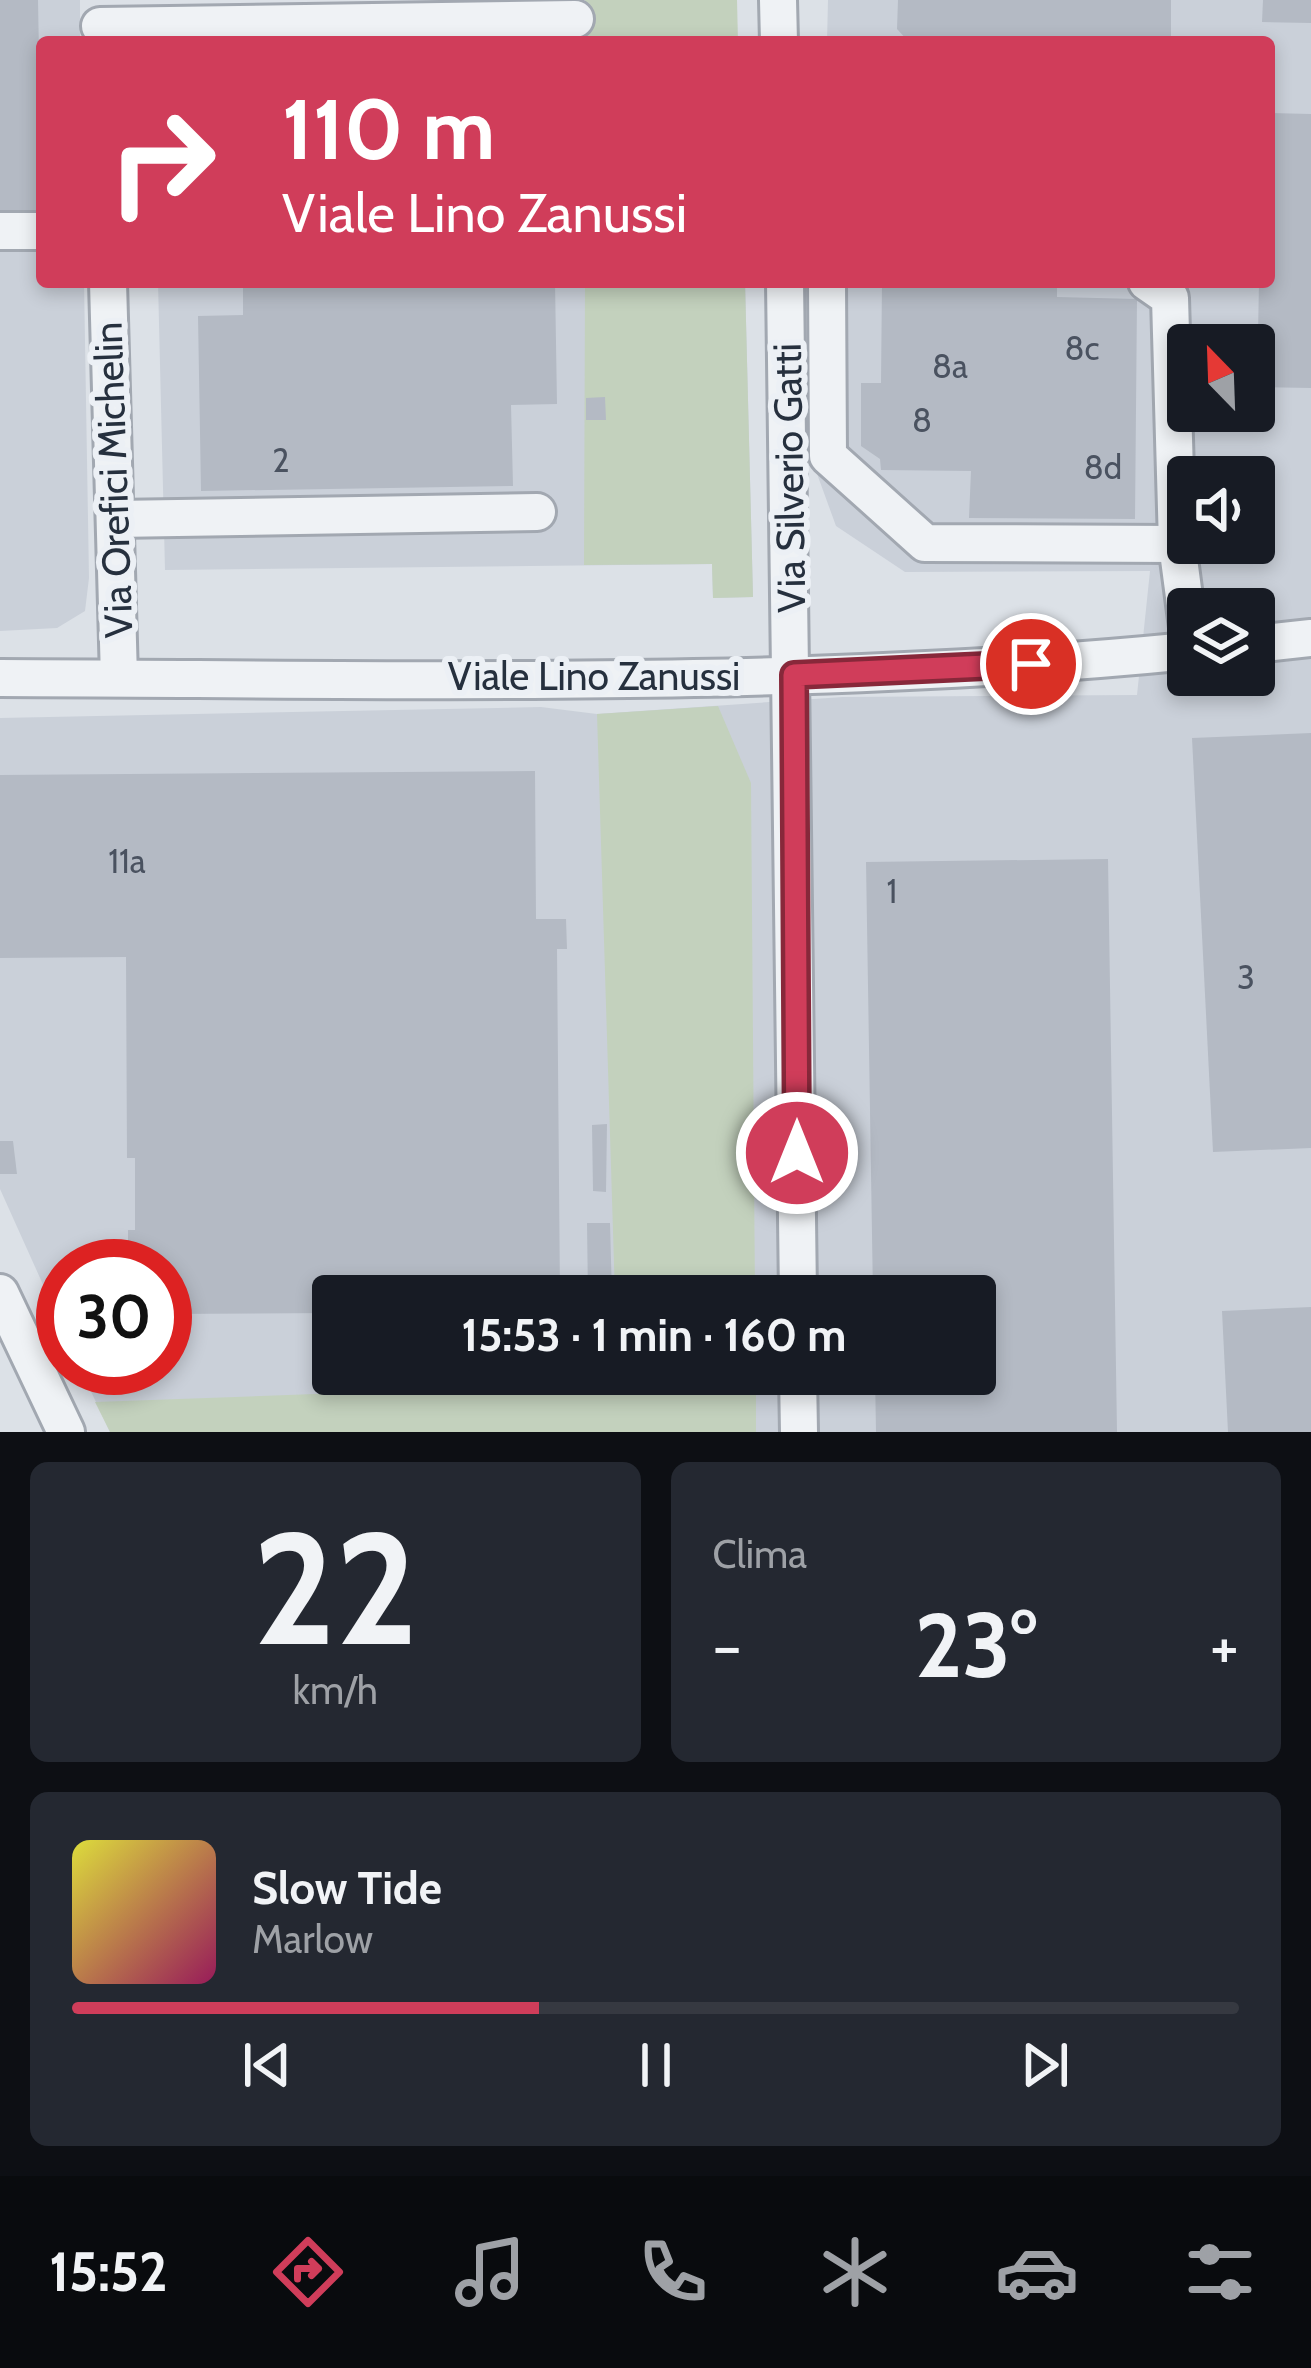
<!DOCTYPE html>
<html lang="it">
<head>
<meta charset="utf-8">
<style>
	:root { --surface:#171b24; --page:#242831; --text:#f1f3f6; --muted:#9ea1a6; --line:#363941; --accent:#d03d5a }
	body { margin:0; font-family:Cabin,sans-serif; background:var(--page); color:var(--text); height:100vh; display:flex; flex-direction:column; font-size:45px; white-space:nowrap }
	* { box-sizing:border-box; margin:0 }
	p { font-size:39px; color:var(--muted) }
	.icon { flex:none; width:66px; height:66px; fill:none; stroke:currentColor; stroke-width:2; stroke-linecap:round; stroke-linejoin:round }
	.map { position:relative; height:1432px; overflow:hidden }
	.sheet { display:flex; flex-direction:column; gap:30px; padding:30px; background:#0d0f14; flex:1 }
	.sheet>* { flex:none }
	.banner { position:absolute; left:36px; top:36px; width:1239px; height:252px; border-radius:12px; box-shadow:0 6px 18px #0003; background:#d03d5a; color:#fff; overflow:hidden }
	.needle { width:78px; rotate:337deg }
	.tools { position:absolute; left:1167px; top:324px; display:grid; gap:24px }
	.tools a { display:grid; place-items:center; width:108px; height:108px; border-radius:12px; background:var(--surface); box-shadow:0 6px 18px #0003; font-size:60px }
	.speed { position:absolute; left:36px; top:1239px; display:flex; gap:24px; font-size:60px; font-weight:700; text-align:center }
	.speed>* { display:grid; place-content:center; width:156px; height:156px; border-radius:50%; background:var(--surface); box-shadow:0 6px 18px #0003; line-height:1 }
	.speed .limit { border:18px solid #d22; background:#fff; color:#111 }
	.pin { position:absolute; display:grid; place-items:center; width:102px; height:102px; color:#fff; margin:-51px; border:6px solid #fff; border-radius:50%; box-shadow:0 3px 12px #0007 }
	.me { position:absolute; width:132px; margin:-66px; rotate:0deg; stroke-linejoin:round; filter:drop-shadow(0 0 9px #0008) }
	.turn { display:flex; align-items:center; gap:42px; height:252px; padding:0 48px; font-size:54px }
	.turn .icon { width:156px; height:156px; stroke-width:2.5 }
	.turn b { display:block; font-size:84px; line-height:102px }
	.big { font-size:90px; font-weight:700; line-height:1.1 }
	.sheet .widget { flex:1; display:flex; flex-direction:column; justify-content:center; gap:18px; min-width:0; padding:0 42px; border-radius:18px; background:var(--page) }
	.sheet .dial { align-items:center; gap:0 }
	.dial b { font-size:156px; line-height:1 }
	.song { display:flex; align-items:center; gap:36px }
	.cover { width:144px; height:144px; border-radius:18px; background:linear-gradient(135deg,hsl(60 70% 55%),hsl(330 70% 35%)) }
	.played { height:12px; border-radius:6px; background:linear-gradient(90deg,var(--accent) 40%,var(--line) 40%) }
	.keys { display:flex; justify-content:space-around; direction:ltr }
	.heat { display:flex; justify-content:space-between; align-items:center; font-size:66px; direction:ltr }
	.sheet .tiles { flex:1; display:grid; gap:30px; grid-template-columns:1fr 1fr }
	.widget:last-child { grid-column:span 2 }
	.trip { position:absolute; left:312px; top:1275px; width:684px; height:120px; border-radius:12px; background:var(--surface); box-shadow:0 6px 18px #0003; font-weight:700; line-height:120px; text-align:center }
	.tabs { display:flex; height:192px; justify-content:space-around; align-items:center; background:#090b0e; color:var(--muted) }
	.tabs .icon { width:84px; height:84px }
	.tabs .current { color:var(--accent) }
	.tabs b { font-size:54px; color:var(--text) }
	.map>svg:first-child { display:block }
	.built { fill:#cad0d9; fill-rule:evenodd }
	.green { fill:#c3d1bd }
	.building { fill:#b4bac4 }
	.lines { fill:none; stroke-linecap:round; stroke-linejoin:round }
	.minor-casing { stroke:#a2a8b1; stroke-width:42 }
	.minor { stroke:#eff2f5; stroke-width:36 }
	.route-casing { stroke:#87283a; stroke-width:30 }
	.route { stroke:#d03d5a; stroke-width:21 }
	.labels { text-anchor:middle; dominant-baseline:central; stroke-width:12; stroke-linejoin:round; paint-order:stroke }
	.number-label { font-size:33px; fill:#4a5260 }
	.street-label { font-size:39px; fill:#26303e; stroke:#ecf0f5 }
</style>
</head>
<body>
<div class="map">
<svg width="1311" height="1432" viewBox="0 0 1311 1432">
	<rect width="100%" height="100%" fill="#dce1e7"/>
	<g class="built">
		<path d="M0,0h80v42h-38v240h42l5,296 -4,33 -28,17 -57,3z"/>
		<path d="M828,0h483v1432h-1201l-30,-64h85v-102h-102v63l-63,-140v-471l541,-11 56,7 246,-17 294,-2 13,-124 -245,1 -69,-46 -20,-55 5,-189h448v-240h-442zM1188,345h66v66h-66zM1188,477h66v66h-66zM1188,609h66v66h-66zM333,1296h642v78h-642z"/>
		<path d="M158,282h587l8,315 -40,1 -1,-34 -547,6z"/>
	</g>
	<g class="green">
		<path d="M585,0h152l1,42h-153z"/>
		<path d="M585,282h160l8,315 -40,1 -1,-34 -128,1z"/>
		<path d="M718,706l33,77 4,513h-140l-18,-582z"/>
		<path d="M617,1374h139v58h-646l-15,-30 521,-19z"/>
	</g>
	<g class="building">
		<path d="M0,0h38l4,218 -42,1z"/>
		<path d="M898,0h273v42h-262l-12,-13z"/>
		<path d="M1263,0h48v23l-49,-1z"/>
		<path d="M1269,113l42,1v274l-54,-1 2,-105h10z"/>
		<path d="M243,282h312l2,122 -46,1 2,81 -312,5 -3,-175 45,-1z"/>
		<path d="M882,282h175v15l80,2 -2,220 -166,-1 2,-47 -90,-1 -1,-11 -19,-13v-63h20z"/>
		<path d="M605,397l1,23h-20v-22z"/>
		<path d="M1311,733v415l-98,4 -21,-414z"/>
		<path d="M535,771l1,148h30l1,30h-10l3,347h-227v17l-168,1v-48h-29v-17h-8v-19h7v-72h-8l-1,-201 -126,1v-183z"/>
		<path d="M1108,859l9,573h-241l-1,-58h100v-78h-102l-7,-434z"/>
		<path d="M607,1124l-1,68 -13,-1 -1,-66z"/>
		<path d="M0,1141h13l4,33h-17z"/>
		<path d="M587,1223h23l2,73h-24z"/>
		<path d="M1311,1307v125h-83l-6,-121z"/>
	</g>
	<g class="lines">
		<defs>
			<g id="minor">
				<path d="M778,0l1,42"/>
				<path d="M100,26l475,-7"/>
				<path d="M0,231h42"/>
				<path d="M108,282l11,396"/>
				<path d="M785,282l13,1014"/>
				<path d="M827,282l1,174 97,87 252,1"/>
				<path d="M1147,282l23,16 7,246 11,83"/>
				<path d="M115,519l422,-7"/>
				<path d="M1254,644l57,-6"/>
				<path d="M0,678c395,1 795,12 1188,-27"/>
				<path d="M0,1293l66,139"/>
				<path d="M798,1374l1,58"/>
			</g>
		</defs>
		<use href="#minor" class="minor-casing"/>
		<use href="#minor" class="minor"/>
	</g>
	<g class="lines">
		<defs>
			<path id="route" d="M797,1153l-3,-478 237,-11"/>
		</defs>
		<use href="#route" class="route-casing"/>
		<use href="#route" class="route"/>
	</g>
	<g class="labels">
		<g class="number-label">
			<text x="1082" y="348">8c</text>
			<text x="950" y="366">8a</text>
			<text x="922" y="420">8</text>
			<text x="281" y="460">2</text>
			<text x="1103" y="467">8d</text>
			<text x="127" y="861">11a</text>
			<text x="892" y="891">1</text>
			<text x="1246" y="977">3</text>
		</g>
		<g class="street-label">
			<text transform="translate(789 478) rotate(-91)">Via Silverio Gatti</text>
			<text transform="translate(113 480) rotate(-92)">Via Orefici Michelin</text>
			<text x="594" y="676">Viale Lino Zanussi</text>
		</g>
	</g>
</svg>
<div class="tools">
<a><svg class="needle" viewBox="-14 -14 28 28"><path d="M0-13l5 13h-10z" fill="#e53935"/><path d="M0 13l5-13h-10z" fill="#9ea1a6"/></svg></a>
<a><svg class="icon" aria-label="sound" viewBox="0 0 24 24"><path d="M4 9h4l5-4v14l-5-4H4zM17 9q2 3 0 6"/></svg></a>
<a><svg class="icon" aria-label="layers" viewBox="0 0 24 24"><path d="M12 4l9 5-9 5-9-5zM3 14l9 5 9-5"/></svg></a>
</div>
<div class="speed"><div class="limit">30</div></div>
<div class="pin" style="left:1031px;top:664px;background:#d93025"><svg class="icon" aria-label="arrive" viewBox="0 0 24 24"><path d="M6 21V4h12l-3 4 3 4H6"/></svg></div>
<svg class="me" style="left:797px;top:1153px" viewBox="-20 -20 40 40"><circle r="17" fill="#d03d5a" stroke="#fff" stroke-width="3"/><path d="M0-11L8 9 0 5-8 9z" fill="#fff"/></svg>
<div class="trip">15:53 · 1 min · 160 m</div>
<div class="banner">
<div class="turn"><svg class="icon" aria-label="right" viewBox="0 0 24 24"><path d="M7 20v-9h11M14 6l5 5-5 5"/></svg><div><b>110 m</b>Viale Lino Zanussi</div></div>
</div>
</div>
<section class="sheet">
<div class="tiles">
<div class="widget dial"><b>22</b><p>km/h</p></div>
<div class="widget"><p>Clima</p>
<div class="heat"><a>−</a><b class="big">23°</b><a>+</a></div>
</div>
<div class="widget">
<div class="song"><i class="cover"></i><div><b>Slow Tide</b><p>Marlow</p></div></div>
<div class="played"></div>
<div class="keys"><svg class="icon" aria-label="previous" viewBox="0 0 24 24"><path d="M18 5L8 12l10 7zM5 5v14"/></svg><svg class="icon" aria-label="pause" viewBox="0 0 24 24"><path d="M8 5v14M16 5v14"/></svg><svg class="icon" aria-label="next" viewBox="0 0 24 24"><path d="M6 5l10 7-10 7zM19 5v14"/></svg></div>
</div>
</div>
</section>
<nav class="tabs">
<b>15:52</b>
<svg class="icon current" aria-label="directions" viewBox="0 0 24 24"><path d="M12 3l9 9-9 9-9-9zM9 14v-3h6M13 9l2 2-2 2"/></svg>
<svg class="icon" aria-label="music" viewBox="0 0 24 24"><path d="M9 18V5l10-2v13"/><circle cx="6" cy="18" r="3"/><circle cx="16" cy="16" r="3"/></svg>
<svg class="icon" aria-label="phone" viewBox="0 0 24 24"><path d="M5 4h4l2 5-3 2q2 4 5 5l2-3 5 2v4C11 20 4 13 5 4z"/></svg>
<svg class="icon" aria-label="climate" viewBox="0 0 24 24"><path d="M12 3v18M4 7l16 10M4 17L20 7"/></svg>
<svg class="icon" aria-label="car" viewBox="0 0 24 24"><path d="M5 17H2v-5l4-1 3-4h7l3 4 3 1v5h-3M9 17h6M6 11h13"/><circle cx="7" cy="17" r="2"/><circle cx="17" cy="17" r="2"/></svg>
<svg class="icon" aria-label="filters" viewBox="0 0 24 24"><path d="M4 7h16M4 17h16"/><circle cx="9" cy="7" r="2"/><circle cx="15" cy="17" r="2"/></svg>
</nav>
</body>
</html>
